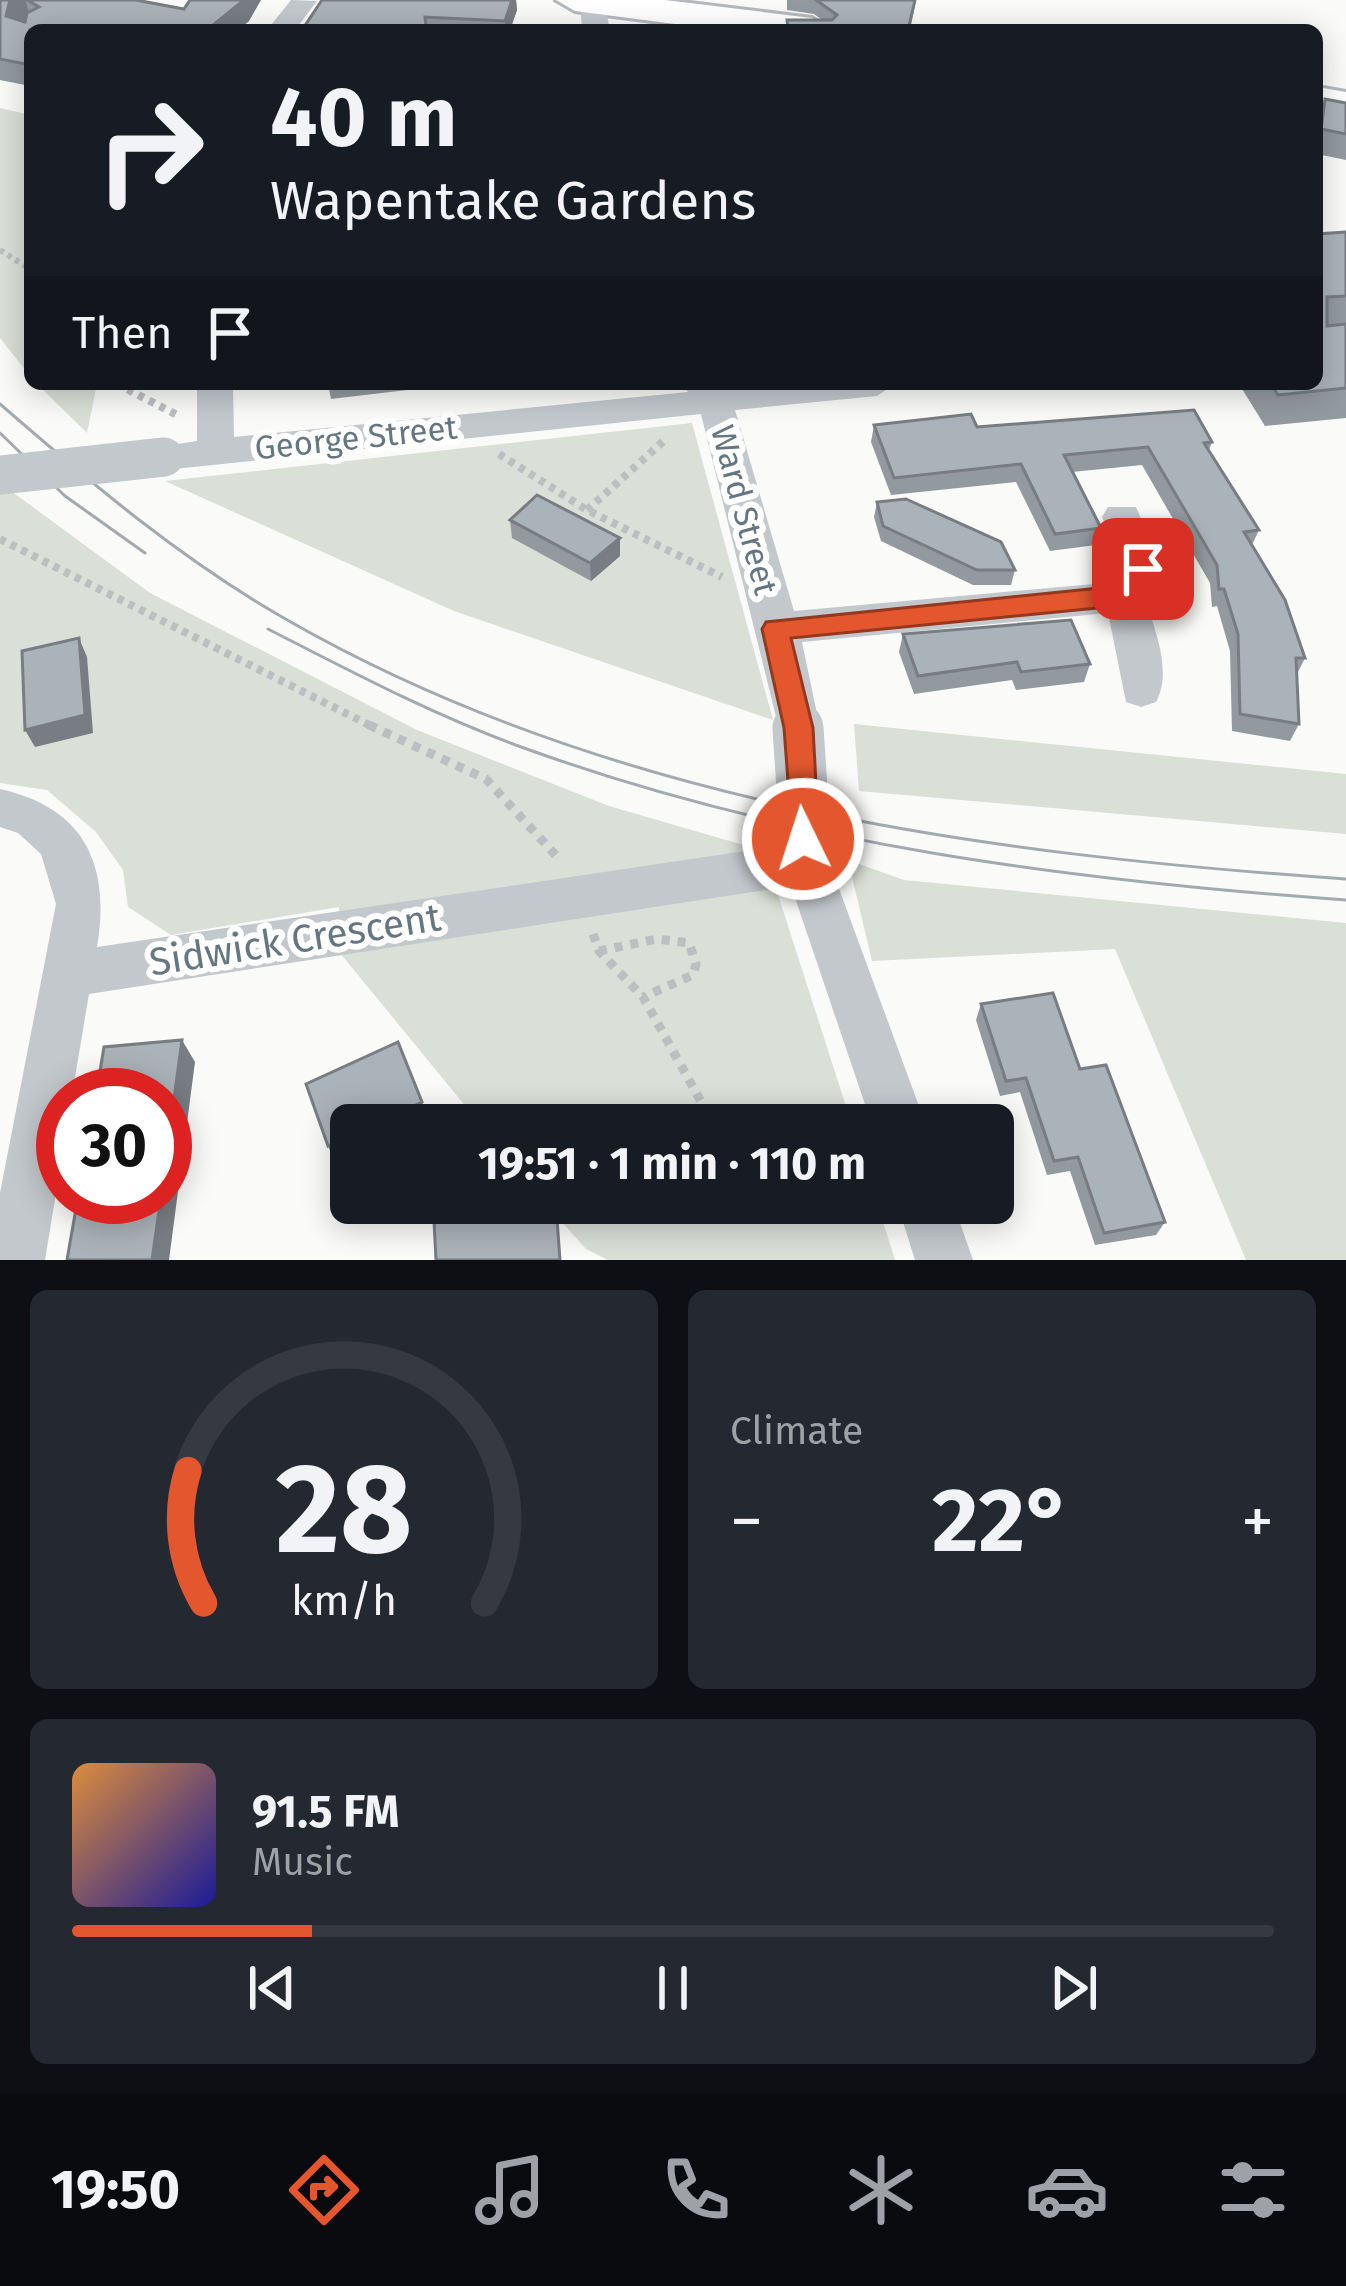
<!DOCTYPE html>
<html lang="en">
<head>
<meta charset="utf-8">
<style>
	:root { --surface:#171b24; --page:#242831; --text:#f1f3f6; --muted:#9ea1a6; --line:#363941; --accent:#e4572e }
	body { margin:0; font-family:"Fira Sans",sans-serif; background:var(--page); color:var(--text); height:100vh; display:flex; flex-direction:column; font-size:45px; white-space:nowrap }
	* { box-sizing:border-box; margin:0 }
	p { font-size:39px; color:var(--muted) }
	.icon { flex:none; width:66px; height:66px; fill:none; stroke:currentColor; stroke-width:2; stroke-linecap:round; stroke-linejoin:round }
	.map { position:relative; height:1260px; overflow:hidden }
	.panel { display:flex; flex-direction:column; gap:30px; padding:30px; background:#0d0f14; flex:1 }
	.panel>* { flex:none }
	.hud { position:absolute; left:24px; top:24px; width:1299px; height:366px; border-radius:18px; box-shadow:0 6px 30px #0003; background:#171b24; color:var(--text); overflow:hidden }
	.speed { position:absolute; left:36px; top:1068px; display:flex; gap:24px; font-size:60px; font-weight:700; text-align:center }
	.speed>* { display:grid; place-content:center; width:156px; height:156px; border-radius:50%; background:var(--surface); box-shadow:0 6px 30px #0003; line-height:1 }
	.speed .limit { border:18px solid #d22; background:#fff; color:#111 }
	.pin { position:absolute; display:grid; place-items:center; width:102px; height:102px; color:#fff; margin:-51px; border-radius:24px; box-shadow:0 6px 18px #0006 }
	.me { position:absolute; width:132px; margin:-66px; rotate:356deg; stroke-linejoin:round; filter:drop-shadow(0 0 9px #0008) }
	.turn { display:flex; align-items:center; gap:42px; height:252px; padding:0 48px; font-size:54px }
	.turn .icon { width:156px; height:156px; stroke-width:2.5 }
	.turn b { display:block; font-size:84px; line-height:102px }
	.then { display:flex; align-items:center; height:114px; padding:0 48px; background:#0003; gap:24px; font-size:45px }
	.big { font-size:90px; font-weight:700; line-height:1.1 }
	.panel .card { flex:1; display:flex; flex-direction:column; justify-content:center; gap:18px; min-width:0; padding:0 42px; border-radius:18px; background:var(--page) }
	.panel .dial { align-items:center; gap:0 }
	.dial svg { height:312px; overflow:visible; fill:none; stroke:var(--line); stroke-width:7; stroke-linecap:round; text-anchor:middle }
	.dial text { fill:var(--text); stroke:none }
	.song { display:flex; align-items:center; gap:36px }
	.cover { width:144px; height:144px; border-radius:18px; background:linear-gradient(135deg,hsl(30 70% 55%),hsl(240 70% 35%)) }
	.played { height:12px; border-radius:6px; background:linear-gradient(90deg,var(--accent) 20%,var(--line) 20%) }
	.keys { display:flex; justify-content:space-around; direction:ltr }
	.heat { display:flex; justify-content:space-between; align-items:center; font-size:66px; direction:ltr }
	.panel .tiles { flex:1; display:grid; gap:30px; grid-template-columns:1fr 1fr }
	.card:last-child { grid-column:span 2 }
	.trip { position:absolute; left:330px; top:1104px; width:684px; height:120px; border-radius:18px; background:var(--surface); box-shadow:0 6px 30px #0003; font-weight:700; line-height:120px; text-align:center }
	.tabs { display:flex; height:192px; justify-content:space-around; align-items:center; background:#090b0e; color:var(--muted) }
	.tabs .icon { width:84px; height:84px }
	.tabs .active { color:var(--accent) }
	.tabs b { font-size:54px; color:var(--text) }
	.map>svg:first-child { display:block }
	.green { fill:#dadfd7 }
	.lines { fill:none; stroke-linecap:round; stroke-linejoin:round }
	.highway-casing { stroke:#b4b9bd; stroke-width:6 }
	.path-far2 { stroke:#bbbfc2; stroke-width:6; stroke-dasharray:4.5 4.5; stroke-linecap:butt }
	.path-far1 { stroke:#bbbfc2; stroke-width:8; stroke-dasharray:6 6; stroke-linecap:butt }
	.path { stroke:#bbbfc2; stroke-width:9; stroke-dasharray:8 8; stroke-linecap:butt }
	.minor { fill:#c3c8cc; fill-rule:evenodd }
	.highway { fill:#fff; fill-rule:evenodd }
	.tram { stroke:#a2aab0; stroke-width:3 }
	.minor-bridge-far1 { stroke:#c3c8cc; stroke-width:39 }
	.minor-bridge { stroke:#c3c8cc; stroke-width:51 }
	.wall { fill:#929a9f }
	.shaded-wall { fill:#777d82 }
	.building { fill:#aab3b9; stroke:#777d82; stroke-width:3 }
	.route { fill:#e4572e; stroke:#94391e; stroke-width:3 }
	.labels { text-anchor:middle; dominant-baseline:central; stroke-width:12; stroke-linejoin:round; paint-order:stroke }
	.street-label { font-size:33px; fill:#657683; stroke:#fff }
	.near-street-label { font-size:39px; fill:#657683; stroke:#fff }
</style>
</head>
<body>
<div class="map">
<svg width="1346" height="1260" viewBox="0 0 1346 1260">
	<rect width="100%" height="100%" fill="#fafaf8"/>
	<g class="green">
		<path d="M0,108l30,7v261l-30,-38z"/>
		<path d="M37,384h60l-10,49z"/>
		<path d="M692,423l81,297 -319,-109 -289,-130z"/>
		<path d="M11,491l139,102 267,137 192,76 155,45 88,274h-371l-141,-172 -1,-46 -168,28 -43,-28 -5,-37 -27,-38 -49,-42 -47,-7v-290z"/>
		<path d="M854,724l492,50v60l-487,-43z"/>
		<path d="M848,860l56,20 442,43v337h-100l-131,-311 -243,12z"/>
		<path d="M545,1203h332l18,57h-287l-22,-11z"/>
	</g>
	<g class="lines">
		<defs>
			<g id="highway">
				<path d="M556,0h109l147,18 19,12h-110l-146,-19z"/>
				<path d="M1317,87l29,5v24l-29,-5z"/>
			</g>
		</defs>
		<use href="#highway" class="highway-casing"/>
		<path class="path-far2" d="M0,250l30,19"/>
		<g class="path-far1">
			<path d="M117,384l64,33"/>
			<path d="M499,454l88,56 135,67"/>
			<path d="M587,510l79,-71"/>
			<path d="M0,539l375,189"/>
		</g>
		<g class="path">
			<path d="M369,725l117,54 74,81"/>
			<path d="M593,934l6,17 44,46 71,128"/>
			<path d="M599,951l58,-12 32,4 7,21 -3,11 -50,22"/>
		</g>
		<g class="minor">
			<path d="M291,0l26,1 -22,29h-28z"/>
			<path d="M580,0h24l6,30h-28z"/>
			<path d="M197,384h36l1,53 454,-45 -5,-8h212l-18,12 -142,14 59,201 322,-29 7,-13 -21,-52 6,-10h28l27,62 -16,35c9,29 25,69 9,98l-15,5 -15,-5 -18,-89 -306,29 18,86 -6,13 -16,5 -16,-5 -81,-327 -537,56 -13,-4 -6,-9 6,-9 46,-7z"/>
			<path d="M0,789c85,19 111,76 97,158l710,-105 17,6 102,277h-54l-81,-239 -702,108 -17,101h-9v56l-18,109h-45v-67l56,-289 -15,-50 -23,-21 -18,-6z"/>
			<path d="M897,1203h56l20,57h-58z"/>
		</g>
		<use href="#highway" class="highway"/>
		<g class="tram">
			<path d="M0,404c92,80 183,157 289,217 321,183 695,233 1057,258"/>
			<path d="M0,433l65,63 80,57"/>
			<path d="M268,629c84,43 167,87 256,119 265,96 542,132 822,152"/>
		</g>
		<path class="minor-bridge-far1" d="M0,475l164,-18"/>
		<path class="minor-bridge" d="M798,728l9,135"/>
	</g>
	<g class="wall">
		<path d="M0,0h136l113,21 -11,9h-208v56l-30,-6z"/>
		<path d="M322,0h194l1,10 -7,20h-208z"/>
		<path d="M787,0h129l-6,30h-123v-10h35l-8,-6 -27,-4z"/>
		<path d="M1325,99l21,4v57l-29,-6v-33z"/>
		<path d="M1346,232v186l-81,8 -26,-42h78v-150z"/>
		<path d="M328,384h130l-127,15z"/>
		<path d="M874,425l103,2 235,15 -3,8 50,80 -7,15 53,113 -8,16 2,50 -9,17 -58,-10 -2,-80 -13,-45 -5,1 -2,-24 -68,-118 -70,7 29,56 -5,17 -46,6 -34,-69 -125,13 -20,-53z"/>
		<path d="M877,502l138,68 -4,15h-38l-92,-44 -7,-24z"/>
		<path d="M510,520l110,18v18l-29,25 -79,-43z"/>
		<path d="M903,634l187,30 -6,18 -68,8 -4,-10 -98,14 -15,-42z"/>
		<path d="M981,1004l99,65 85,153 -9,13 -61,10 -25,-74 -23,4 -27,-83 -20,4 -24,-76z"/>
	</g>
	<g class="shaded-wall">
		<path d="M10,0h15l7,20 -15,2 -11,-6z"/>
		<path d="M244,0h17l-12,21 -11,9h-31z"/>
		<path d="M512,0h4l1,10 -7,20h-4l-1,-9z"/>
		<path d="M620,538v18l-29,25 -1,-18z"/>
		<path d="M79,638l8,19 6,76 -58,14 -10,-17z"/>
		<path d="M182,1040l13,22 -26,198h-17l9,-63h4v-33z"/>
		<path d="M422,1102l5,14 -18,9h-36z"/>
		<path d="M351,1135v17l-17,8 -6,-14z"/>
	</g>
	<g class="building">
		<path d="M0,0h10l-4,16 19,6 2,-9 12,-6 -12,-7h109l48,9 6,-9h54l-37,30h-177v35l-30,-6z"/>
		<path d="M322,0h190l-7,21 -80,-4 1,13h-124z"/>
		<path d="M816,0h99l-7,30h-120l-1,-10h45l5,-5z"/>
		<path d="M1325,99l21,4v31l-25,-5z"/>
		<path d="M1346,232v64l-19,1v29l19,-2v64l-68,7 -7,-11h46v-150z"/>
		<path d="M1194,410l18,32 -8,1 55,87 -15,2 41,68 20,58h-9l3,66 -59,-10 -2,-80 -14,-45h-5l-2,-24 -69,-118 -84,8 37,73 -46,6 -34,-70 -127,14 -20,-53 97,-11 6,13z"/>
		<path d="M537,495l83,43 -30,25 -80,-43z"/>
		<path d="M906,499l95,43 14,28h-38l-94,-44 -6,-24z"/>
		<path d="M1071,620l19,44 -69,8 -4,-10 -99,14 -15,-42z"/>
		<path d="M79,638l6,77 -60,15 -3,-79z"/>
		<path d="M1053,993l27,76 26,-4 59,157 -61,11 -26,-76 -24,4 -28,-83 -20,3 -25,-77z"/>
		<path d="M182,1040l-17,124v-69h-69l8,-48z"/>
		<path d="M398,1042l24,60 -49,23h-22v10l-23,11 -22,-62z"/>
		<path d="M78,1197h83l-9,63h-85z"/>
		<path d="M556,1205l4,55h-124l-2,-39z"/>
	</g>
	<path class="route" d="M1143,560l13,9 -19,33 -9,3 -337,33 22,90 6,111 -5,9h-21l-9,-120 -22,-99 4,-7 353,-36 14,-24z"/>
	<g class="labels">
		<g class="street-label">
			<text transform="translate(356 438) rotate(-6)">George Street</text>
			<text transform="translate(744 510) rotate(75)">Ward Street</text>
		</g>
		<g class="near-street-label">
			<text transform="translate(295 940) rotate(-9)">Sidwick Crescent</text>
		</g>
	</g>
</svg>
<div class="speed"><div class="limit">30</div></div>
<div class="pin" style="left:1143px;top:569px;background:#d93025"><svg class="icon" aria-label="arrive" viewBox="0 0 24 24"><path d="M6 21V4h12l-3 4 3 4H6"/></svg></div>
<svg class="me" style="left:803px;top:839px" viewBox="-20 -20 40 40"><circle r="17" fill="#e4572e" stroke="#fff" stroke-width="3"/><path d="M0-11L8 9 0 5-8 9z" fill="#fff"/></svg>
<div class="trip">19:51 · 1 min · 110 m</div>
<div class="hud">
<div class="turn"><svg class="icon" aria-label="right" viewBox="0 0 24 24"><path d="M7 20v-9h11M14 6l5 5-5 5"/></svg><div><b>40 m</b>Wapentake Gardens</div></div>
<div class="then">Then<svg class="icon" aria-label="arrive" viewBox="0 0 24 24"><path d="M6 21V4h12l-3 4 3 4H6"/></svg></div>
</div>
</div>
<section class="panel">
<div class="tiles">
<div class="card dial"><svg viewBox="0 0 100 80">
<path d="M14 69A42 42 0 1 1 86 69"/>
<path d="M14 69A42 42 0 0 1 10 35" stroke="#e4572e"/>
<text x="50" y="56" font-size="32" font-weight="700">28</text>
<text x="50" y="72" font-size="11">km/h</text>
</svg></div>
<div class="card"><p>Climate</p>
<div class="heat"><a>−</a><b class="big">22°</b><a>+</a></div>
</div>
<div class="card">
<div class="song"><i class="cover"></i><div><b>91.5 FM</b><p>Music</p></div></div>
<div class="played"></div>
<div class="keys"><svg class="icon" aria-label="previous" viewBox="0 0 24 24"><path d="M18 5L8 12l10 7zM5 5v14"/></svg><svg class="icon" aria-label="pause" viewBox="0 0 24 24"><path d="M8 5v14M16 5v14"/></svg><svg class="icon" aria-label="next" viewBox="0 0 24 24"><path d="M6 5l10 7-10 7zM19 5v14"/></svg></div>
</div>
</div>
</section>
<nav class="tabs">
<b>19:50</b>
<svg class="icon active" aria-label="directions" viewBox="0 0 24 24"><path d="M12 3l9 9-9 9-9-9zM9 14v-3h6M13 9l2 2-2 2"/></svg>
<svg class="icon" aria-label="music" viewBox="0 0 24 24"><path d="M9 18V5l10-2v13"/><circle cx="6" cy="18" r="3"/><circle cx="16" cy="16" r="3"/></svg>
<svg class="icon" aria-label="phone" viewBox="0 0 24 24"><path d="M5 4h4l2 5-3 2q2 4 5 5l2-3 5 2v4C11 20 4 13 5 4z"/></svg>
<svg class="icon" aria-label="climate" viewBox="0 0 24 24"><path d="M12 3v18M4 7l16 10M4 17L20 7"/></svg>
<svg class="icon" aria-label="car" viewBox="0 0 24 24"><path d="M5 17H2v-5l4-1 3-4h7l3 4 3 1v5h-3M9 17h6M6 11h13"/><circle cx="7" cy="17" r="2"/><circle cx="17" cy="17" r="2"/></svg>
<svg class="icon" aria-label="filters" viewBox="0 0 24 24"><path d="M4 7h16M4 17h16"/><circle cx="9" cy="7" r="2"/><circle cx="15" cy="17" r="2"/></svg>
</nav>
</body>
</html>
